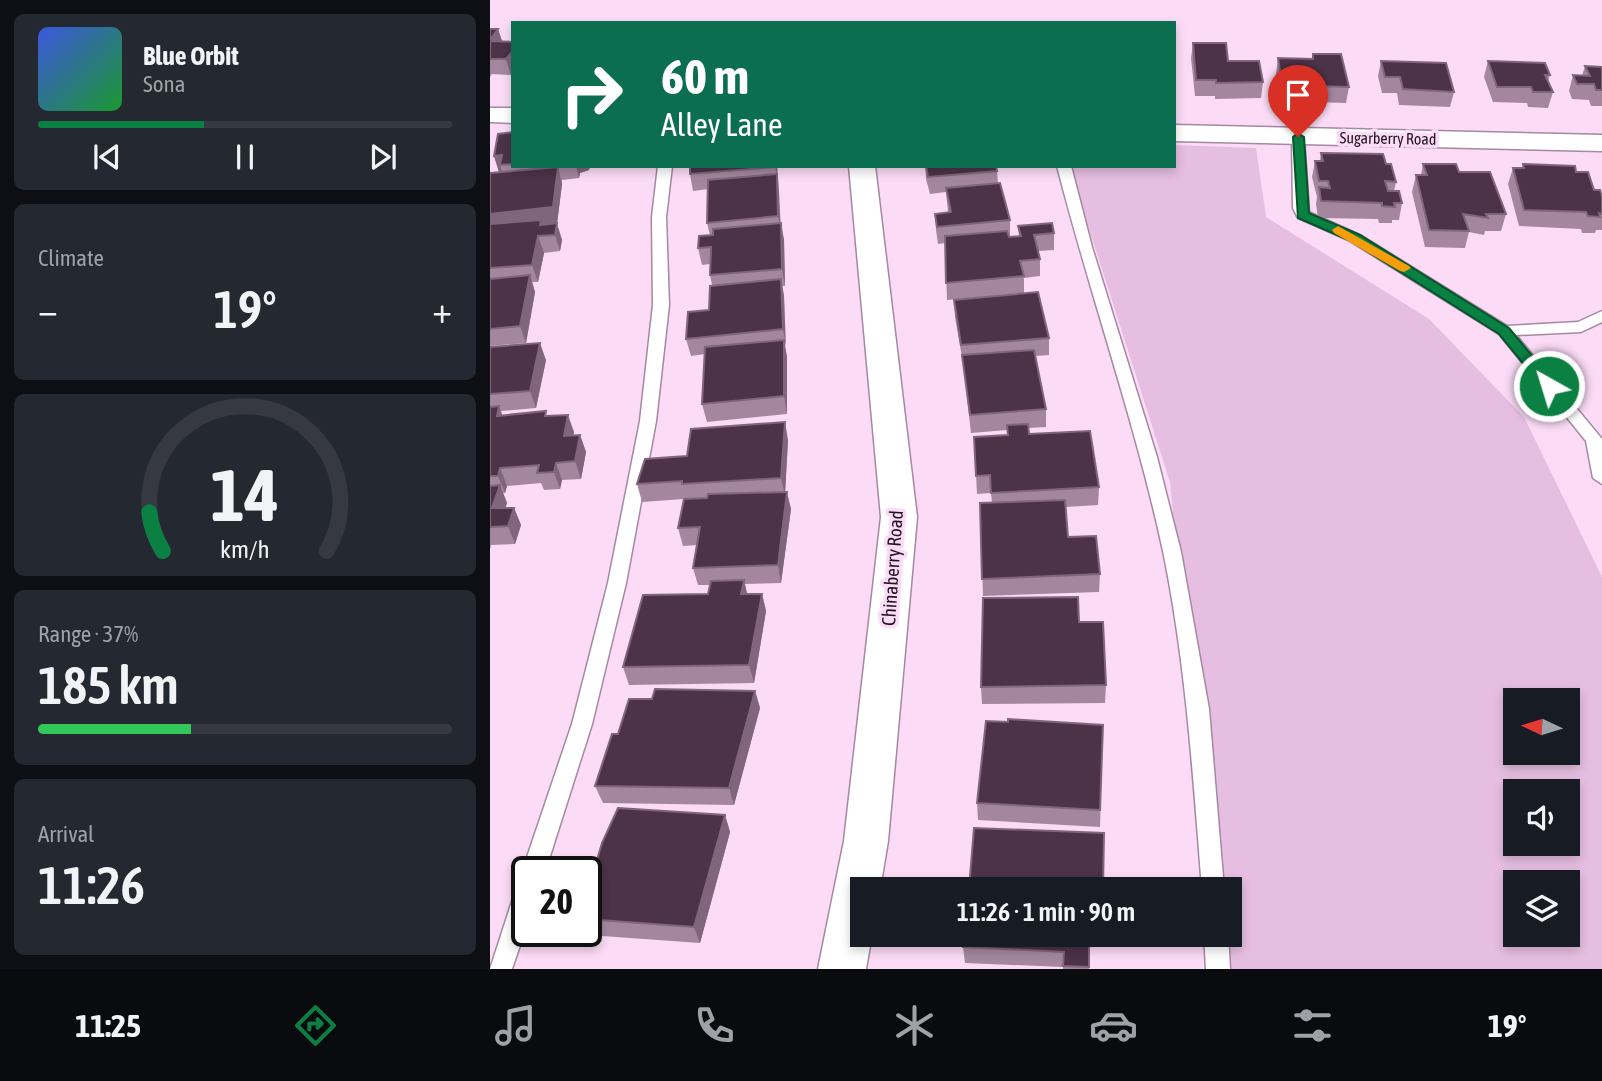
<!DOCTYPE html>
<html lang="en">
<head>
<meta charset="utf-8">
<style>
	:root { --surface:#171b24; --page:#242831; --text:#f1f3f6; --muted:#9ea1a6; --line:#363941; --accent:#0b8043 }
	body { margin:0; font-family:"Asap Condensed",sans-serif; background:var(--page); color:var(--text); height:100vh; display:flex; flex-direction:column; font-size:26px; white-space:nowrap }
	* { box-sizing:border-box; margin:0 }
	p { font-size:23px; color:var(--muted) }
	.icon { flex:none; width:38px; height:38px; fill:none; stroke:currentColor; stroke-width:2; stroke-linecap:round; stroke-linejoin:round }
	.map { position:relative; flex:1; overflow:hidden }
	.side { display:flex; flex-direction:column; gap:14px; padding:14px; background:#0d0f14; width:490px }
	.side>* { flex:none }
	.top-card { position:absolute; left:21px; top:21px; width:665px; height:147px; border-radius:0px; box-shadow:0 4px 10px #0003; background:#0b6e4f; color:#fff; overflow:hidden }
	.needle { width:46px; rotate:274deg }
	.controls { position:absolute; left:1013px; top:688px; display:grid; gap:14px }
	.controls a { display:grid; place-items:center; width:77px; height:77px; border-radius:0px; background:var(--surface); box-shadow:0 4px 10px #0003; font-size:35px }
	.speed { position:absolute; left:21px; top:856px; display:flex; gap:14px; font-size:35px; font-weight:700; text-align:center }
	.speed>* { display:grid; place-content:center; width:91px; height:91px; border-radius:50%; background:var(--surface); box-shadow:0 4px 10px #0003; line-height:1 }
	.speed .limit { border:4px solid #111; border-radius:10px; background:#fff; color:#111 }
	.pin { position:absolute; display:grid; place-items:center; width:60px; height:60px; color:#fff; margin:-72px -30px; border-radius:50% 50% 50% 0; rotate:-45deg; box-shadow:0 0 7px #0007 }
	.pin .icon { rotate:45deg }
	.me { position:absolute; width:77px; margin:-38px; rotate:321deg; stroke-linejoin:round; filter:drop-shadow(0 0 5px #0008) }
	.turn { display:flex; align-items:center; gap:24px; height:147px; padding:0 35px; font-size:32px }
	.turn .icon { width:91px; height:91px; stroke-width:2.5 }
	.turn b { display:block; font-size:49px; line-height:60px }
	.big { font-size:52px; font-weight:600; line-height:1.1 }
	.side .tile { flex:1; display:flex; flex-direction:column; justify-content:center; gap:10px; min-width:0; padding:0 24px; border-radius:10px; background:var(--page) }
	.side .dial { align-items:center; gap:0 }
	.dial svg { height:182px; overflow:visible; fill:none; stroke:var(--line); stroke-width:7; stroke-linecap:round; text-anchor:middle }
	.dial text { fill:var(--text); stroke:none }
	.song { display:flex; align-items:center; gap:21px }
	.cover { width:84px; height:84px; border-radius:10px; background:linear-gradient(135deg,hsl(230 70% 55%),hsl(130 70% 35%)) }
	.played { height:7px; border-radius:4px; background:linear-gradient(90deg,var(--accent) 40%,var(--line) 40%) }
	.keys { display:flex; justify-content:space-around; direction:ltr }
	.heat { display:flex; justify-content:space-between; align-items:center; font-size:38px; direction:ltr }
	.charge { height:10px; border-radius:5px; background:linear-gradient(90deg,#34c759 37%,var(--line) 0) }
	.trip { position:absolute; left:360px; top:877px; width:392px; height:70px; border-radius:0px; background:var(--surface); box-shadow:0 4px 10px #0003; font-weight:600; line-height:70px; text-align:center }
	.tab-bar { display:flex; height:112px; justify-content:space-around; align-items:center; background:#090b0e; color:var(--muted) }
	.tab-bar .icon { width:49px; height:49px }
	.tab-bar .current { color:var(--accent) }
	.tab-bar b { font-size:32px; color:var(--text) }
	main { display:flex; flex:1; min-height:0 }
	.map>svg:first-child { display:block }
	.green { fill:#e6bee1; fill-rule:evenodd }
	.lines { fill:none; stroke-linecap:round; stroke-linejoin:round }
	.lane-casing { stroke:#a588a1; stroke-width:3 }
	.street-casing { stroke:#a588a1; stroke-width:3 }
	.lane { fill:#fff; fill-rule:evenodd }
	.street { fill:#fff; fill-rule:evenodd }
	.wall { fill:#a4879f }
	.shaded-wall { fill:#80657c }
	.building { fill:#4c3348; stroke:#80657c; stroke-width:2 }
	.route { fill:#0b8043; stroke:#07532c; stroke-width:2 }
	.slow { fill:#f59e0b }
	.labels { text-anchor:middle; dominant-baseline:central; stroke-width:7; stroke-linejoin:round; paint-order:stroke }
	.far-street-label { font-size:16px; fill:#20151e; stroke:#fbdbf6 }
	.street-label { font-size:19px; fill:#20151e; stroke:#fbdbf6 }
</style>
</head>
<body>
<main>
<section class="side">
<div class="tile">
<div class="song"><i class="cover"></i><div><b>Blue Orbit</b><p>Sona</p></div></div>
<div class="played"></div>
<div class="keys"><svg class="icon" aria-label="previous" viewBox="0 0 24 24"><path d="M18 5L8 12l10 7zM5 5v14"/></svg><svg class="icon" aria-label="pause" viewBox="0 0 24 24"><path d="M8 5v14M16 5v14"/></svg><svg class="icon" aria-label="next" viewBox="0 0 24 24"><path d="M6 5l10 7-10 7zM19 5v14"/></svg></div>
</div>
<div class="tile"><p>Climate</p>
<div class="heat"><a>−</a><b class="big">19°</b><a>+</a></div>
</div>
<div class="tile dial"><svg viewBox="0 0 100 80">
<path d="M14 69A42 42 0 1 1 86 69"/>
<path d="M14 69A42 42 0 0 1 8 52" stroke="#0b8043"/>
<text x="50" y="56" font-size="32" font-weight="700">14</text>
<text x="50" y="72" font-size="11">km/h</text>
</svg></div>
<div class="tile"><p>Range · 37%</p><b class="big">185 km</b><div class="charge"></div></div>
<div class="tile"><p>Arrival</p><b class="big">11:26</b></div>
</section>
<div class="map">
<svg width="1112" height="969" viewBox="0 0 1112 969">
	<rect width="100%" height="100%" fill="#fbdbf6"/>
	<path class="green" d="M684,145l82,3 10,69 163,102 95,98 78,160v392h-385l-4,-34 17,-1v-45h-21l-39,-407 -101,-316h105zM1026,700h52v52h-52zM1026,791h52v53h-52zM1026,882h52v52h-52z"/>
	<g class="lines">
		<defs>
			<g id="lane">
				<path d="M808,133l6,4 5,75 51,23 147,91 71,-4 24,-11v11l-21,10 -65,3 86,104v45l-9,-6 -7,-37 -87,-107 -149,-93 -52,-23 -5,-10 -1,-71z"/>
				<path d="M168,166h14l-6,51 3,88 -13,116 -30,162 -34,141 -47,148h-18v53l-15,44h-22l26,-80 3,-7 6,-3 -3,-7 50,-148 36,-141 32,-162 13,-116 -1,-88z"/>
				<path d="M567,166h14l21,81 65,210 24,95 28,157 15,180h-22c-9,-113 -16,-226 -39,-338 -28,-130 -73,-256 -106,-385z"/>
				<path d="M714,934h24l2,35h-24z"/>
			</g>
			<g id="street">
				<path d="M0,108h23v15l-23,-1z"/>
				<path d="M684,125l428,10v16l-428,-10z"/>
				<path d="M359,166h26l42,351 -29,324 -8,48h-17v45h9l-6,35h-48l26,-128 37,-324z"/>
			</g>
		</defs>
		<use href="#lane" class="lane-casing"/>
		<use href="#street" class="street-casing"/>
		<use href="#lane" class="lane"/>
		<use href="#street" class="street"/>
	</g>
	<g class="wall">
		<path d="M0,29h8l4,12 11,1v30l-2,3 -19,-1 -2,3z"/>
		<path d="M703,43l35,18 35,21 -2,16 -46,1v-3h-20l-4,-38z"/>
		<path d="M823,54l36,33 -3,16 -66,-2 -4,-27 2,-16 34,1z"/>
		<path d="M891,61l73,31 -4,15 -51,-2 -2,-12h-15l-4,-17z"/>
		<path d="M998,61l62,14 -2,6 5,11 -5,16 -20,-1 -1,-4 -34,-1 -9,-25z"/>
		<path d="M1095,66l17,1v39h-11l-2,-6 -17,-1 -3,-8 4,-16 9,1z"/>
		<path d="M23,132v34h77l-1,4 -9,3 -1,5 -17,2v4l-5,40 5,16 -2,11 -16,2 -6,29h-6l3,10 -9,51 -36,3v-173l9,-1 -5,-16z"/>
		<path d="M831,153l65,11 10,18 -2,9 8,12 -3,17h-7v3h-13l-1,-4 -60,-1 -2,-14 1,-7 -5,-20 3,-16h5z"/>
		<path d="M933,164l36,8 47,42 -5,17h-16l-1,4 -15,-3 -4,16 -40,-1 -13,-55 4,-17h5z"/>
		<path d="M1033,164l53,8 26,24v34h-6l-1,3h-13l-1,-4 -62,-3 -11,-42 5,-16h9z"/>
		<path d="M200,166h87l3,57 4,17 1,46h-3l2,10 1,51 2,10v57l-80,8 -5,-18 3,-50 -14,2 -5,-17 23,-29 3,-25 -2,-10v-11l-8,1 -4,-17 12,-13 -3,-12 1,-34 -15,2 -3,-17z"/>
		<path d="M435,166h71l1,5 1,12 12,37v17l9,-1 -1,-10 36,7v17l-16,1 2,8v17l-16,2v15l-77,7 -2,-57 -7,1 -2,-14 -1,-16 13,-2 -2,-20 -16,2 -4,-15z"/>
		<path d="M464,300l95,38v17l-14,1 11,53v18l-18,1 1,6 70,53 -1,18 -32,2 2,30 32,37 -1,18 -116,4 -3,-93h12l-1,-10 -14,1 -3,-57 34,-2 -1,-5 -36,3 -8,-70 -8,-46z"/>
		<path d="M0,347l56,13 -10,48 -35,3 1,4 46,1 26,16 -1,3h7l6,17 -5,27 -19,1 -2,9 -16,1 -3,-7 -34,3 -2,7h-2l4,10 -2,5h9l7,17 -6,19 -24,1 -1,4z"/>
		<path d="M298,440l-3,52 6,17 -10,74 -36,1 2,10h15l4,17 -12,72 -125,2 -6,-18 85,-73 2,-9h-12l-5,-17 4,-23 -14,1 -5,-18 6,-29 -42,3 -5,-18 50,-28z"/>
		<path d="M589,622l27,63 -1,18 -123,1 -1,-17z"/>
		<path d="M265,691l5,17 -26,97 -131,-2 -8,-17 23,-52 34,-35z"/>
		<path d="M613,725l-3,102 -122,-7 -1,-17z"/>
		<path d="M235,815l5,17 -30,111 -112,-8 -2,-4v-34z"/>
		<path d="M580,942l19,1v26h-26v-2l-98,-4 -2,-16z"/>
	</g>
	<g class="shaded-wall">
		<path d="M8,29l5,15 -9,12 -4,-16z"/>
		<path d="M23,51v21l-2,3 -5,-16z"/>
		<path d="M12,155l-2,10 2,7h-3l-5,-16z"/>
		<path d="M86,166h14l-1,4 -9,3 -1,5z"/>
		<path d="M285,166h2l2,25 2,42 -3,-17 -1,-40z"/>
		<path d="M68,167l4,17 -5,40 5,16 -2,11 -5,-16 -65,-4v-17z"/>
		<path d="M291,223l3,17 1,46 -3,-17z"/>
		<path d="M48,236l6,17 -6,29 -6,-17z"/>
		<path d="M40,275l5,17 -9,51 -6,-17z"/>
		<path d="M291,279l3,17 2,51 -3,-18z"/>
		<path d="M294,340l3,17v57l-3,-18z"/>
		<path d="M50,343l6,17 -10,48 -6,-17z"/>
		<path d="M9,406l6,18 -8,-8z"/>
		<path d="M78,415l6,17 -4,22 -6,-18z"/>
		<path d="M295,422l3,18 -3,55 -4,-17z"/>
		<path d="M90,435l6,17 -5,27 -6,-18z"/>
		<path d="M66,463l6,17 -2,9 -6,-17z"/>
		<path d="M10,468l7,18 -2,7 -7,-17z"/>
		<path d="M10,485l7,18 -8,23 -7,-18z"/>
		<path d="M297,492l4,17 -10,74 -3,-18z"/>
		<path d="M24,508l7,17 -6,19 -7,-18z"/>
		<path d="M254,580l4,18 -7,-4z"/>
		<path d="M272,594l4,17 -12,72 -5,-18z"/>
		<path d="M265,691l5,17 -26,97 -5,-17z"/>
		<path d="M235,815l5,17 -30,111 -6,-16z"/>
	</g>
	<g class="building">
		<path d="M0,29h8l-8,11z"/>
		<path d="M0,41l23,1v9l-7,8h-16z"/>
		<path d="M703,43h33l2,18h31l4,21 -47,1v-3h-20z"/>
		<path d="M823,54h28l8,33 -67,-2 -4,-27 35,1z"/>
		<path d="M891,61l65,2 8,29 -51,-3 -3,-12h-15z"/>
		<path d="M998,61l57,2 5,12h-5l8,17h-20l-2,-5h-34z"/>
		<path d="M1095,66l17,1v23h-6l-2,-6h-17l-4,-9 17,1z"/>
		<path d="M23,132v32l-13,1 2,-10 -8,1 4,-22z"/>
		<path d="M831,153l62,1 3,10h5l5,18 -11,-1 3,10h11l3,12h-8l1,4 -13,-1v-3l-61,-2 -2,-14 11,1 -2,-7h-9l-4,-20h8z"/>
		<path d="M933,164h33l3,8h31l16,42h-20l2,4 -25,-4 6,17 -40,-1 -13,-55h11z"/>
		<path d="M1033,164l52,2 1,6h12l6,18h6l2,6v18l-3,-1 1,4 -12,-1 -2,-4 -62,-2 -11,-42h11z"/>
		<path d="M200,166h85v1l-85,7z"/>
		<path d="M436,166h70l1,5 -69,6z"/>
		<path d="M68,167l-5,40 -63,7v-41z"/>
		<path d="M287,174l1,42 -71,7 1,-43z"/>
		<path d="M510,183l10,37 -73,7 -2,-13 16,-2 -5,-24z"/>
		<path d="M51,220l-1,5 17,-2 -2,12 -17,1 -6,29 -42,3v-44z"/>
		<path d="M291,223l1,46 -72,6 1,-28 -13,1 1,-12 14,-1v-6z"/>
		<path d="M562,223l2,10 -20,2 6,24 -20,2 4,15 -78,7 -1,-47 62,-5 2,6 12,-1 -3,-10z"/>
		<path d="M40,275l-10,51 -30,3v-50z"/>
		<path d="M291,279l2,50 -97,10 2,-27 21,-2 1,-24z"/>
		<path d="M548,292l11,46 -88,7 -7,-45z"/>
		<path d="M294,340v56l-82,8 3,-57z"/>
		<path d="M50,343l-10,48 -40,3v-47z"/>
		<path d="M544,350l12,59 -76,6 -8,-60z"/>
		<path d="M9,406l-2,10 49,-5 -1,5 23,-1 -4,21 16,-1 -5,26 -19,2 -2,9 -17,1 2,-8 -39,3 -2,8h-8v-69z"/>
		<path d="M295,422l-4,56 -99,6v-3l-45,3 8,-25 42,-3 4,-27z"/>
		<path d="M538,424l1,10 61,-3 9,56 -108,6 -1,-18 -14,1 -2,-39 34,-2 -1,-10z"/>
		<path d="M10,485l-8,23h22l-6,18 -18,1v-41z"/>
		<path d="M297,492l-9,73 -85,3 7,-41 -22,1 6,-29 23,-1 1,-4z"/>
		<path d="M575,500l3,37 28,-1 4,38 -118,5 -2,-76z"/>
		<path d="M254,580l-3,14h21l-13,71 -126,2 20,-72 65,-1 3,-13z"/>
		<path d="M588,597l1,25h24l3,63 -125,2 2,-89z"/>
		<path d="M165,689l100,2 -26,97 -134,-2 17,-52h6l11,-35h23z"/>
		<path d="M518,719l95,6 -3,85 -123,-7 9,-82 22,1z"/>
		<path d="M128,808l107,7 -31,112 -108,-8v-22l16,-54z"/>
		<path d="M484,828l130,5 -1,56h-134z"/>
		<path d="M474,934h106v8l19,1v24l-26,-1 1,-14 -101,-5z"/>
	</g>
	<path class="route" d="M808,133l6,4 5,76 51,22 149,93 45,54 2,4 -2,3h-10l-45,-55 -148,-93 -53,-23 -5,-81z"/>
	<path class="slow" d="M848,226l71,40 2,2 -7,4 -4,-1 -66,-38 -2,-3z"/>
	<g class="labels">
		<g class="far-street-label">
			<text transform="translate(898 138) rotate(1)">Sugarberry Road</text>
		</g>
		<g class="street-label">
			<text transform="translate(402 568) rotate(-86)">Chinaberry Road</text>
		</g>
	</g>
</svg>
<div class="controls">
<a><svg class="needle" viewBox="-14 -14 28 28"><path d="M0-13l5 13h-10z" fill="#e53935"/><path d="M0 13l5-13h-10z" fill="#9ea1a6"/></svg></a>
<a><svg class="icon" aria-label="sound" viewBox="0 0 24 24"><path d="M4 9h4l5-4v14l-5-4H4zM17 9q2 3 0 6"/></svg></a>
<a><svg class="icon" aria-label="layers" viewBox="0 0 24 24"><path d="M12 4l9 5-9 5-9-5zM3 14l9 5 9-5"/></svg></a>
</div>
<div class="speed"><div class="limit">20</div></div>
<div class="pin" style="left:808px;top:137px;background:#d93025"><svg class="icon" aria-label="arrive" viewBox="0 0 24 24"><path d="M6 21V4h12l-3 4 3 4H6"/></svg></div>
<svg class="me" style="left:1059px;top:386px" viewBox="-20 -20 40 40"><circle r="17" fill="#0b8043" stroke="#fff" stroke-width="3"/><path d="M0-11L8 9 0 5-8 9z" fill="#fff"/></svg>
<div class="trip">11:26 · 1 min · 90 m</div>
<div class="top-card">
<div class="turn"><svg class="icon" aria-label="right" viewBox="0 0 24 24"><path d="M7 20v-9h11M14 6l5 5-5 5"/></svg><div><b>60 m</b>Alley Lane</div></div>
</div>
</div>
</main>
<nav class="tab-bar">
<b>11:25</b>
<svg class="icon current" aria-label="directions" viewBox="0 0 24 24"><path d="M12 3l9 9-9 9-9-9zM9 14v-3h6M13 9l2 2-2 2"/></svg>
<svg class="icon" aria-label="music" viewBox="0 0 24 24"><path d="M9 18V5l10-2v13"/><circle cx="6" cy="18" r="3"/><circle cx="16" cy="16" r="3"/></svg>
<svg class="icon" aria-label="phone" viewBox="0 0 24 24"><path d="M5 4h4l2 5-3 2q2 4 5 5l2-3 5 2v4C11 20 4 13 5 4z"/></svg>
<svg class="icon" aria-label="climate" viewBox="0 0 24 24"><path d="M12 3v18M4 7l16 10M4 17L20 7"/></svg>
<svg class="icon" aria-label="car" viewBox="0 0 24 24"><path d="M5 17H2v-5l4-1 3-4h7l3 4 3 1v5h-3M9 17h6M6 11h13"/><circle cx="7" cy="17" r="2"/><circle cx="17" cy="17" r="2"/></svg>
<svg class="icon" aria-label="filters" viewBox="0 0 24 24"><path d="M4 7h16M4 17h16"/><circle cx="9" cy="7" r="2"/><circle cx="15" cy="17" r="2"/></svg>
<b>19°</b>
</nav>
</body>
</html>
